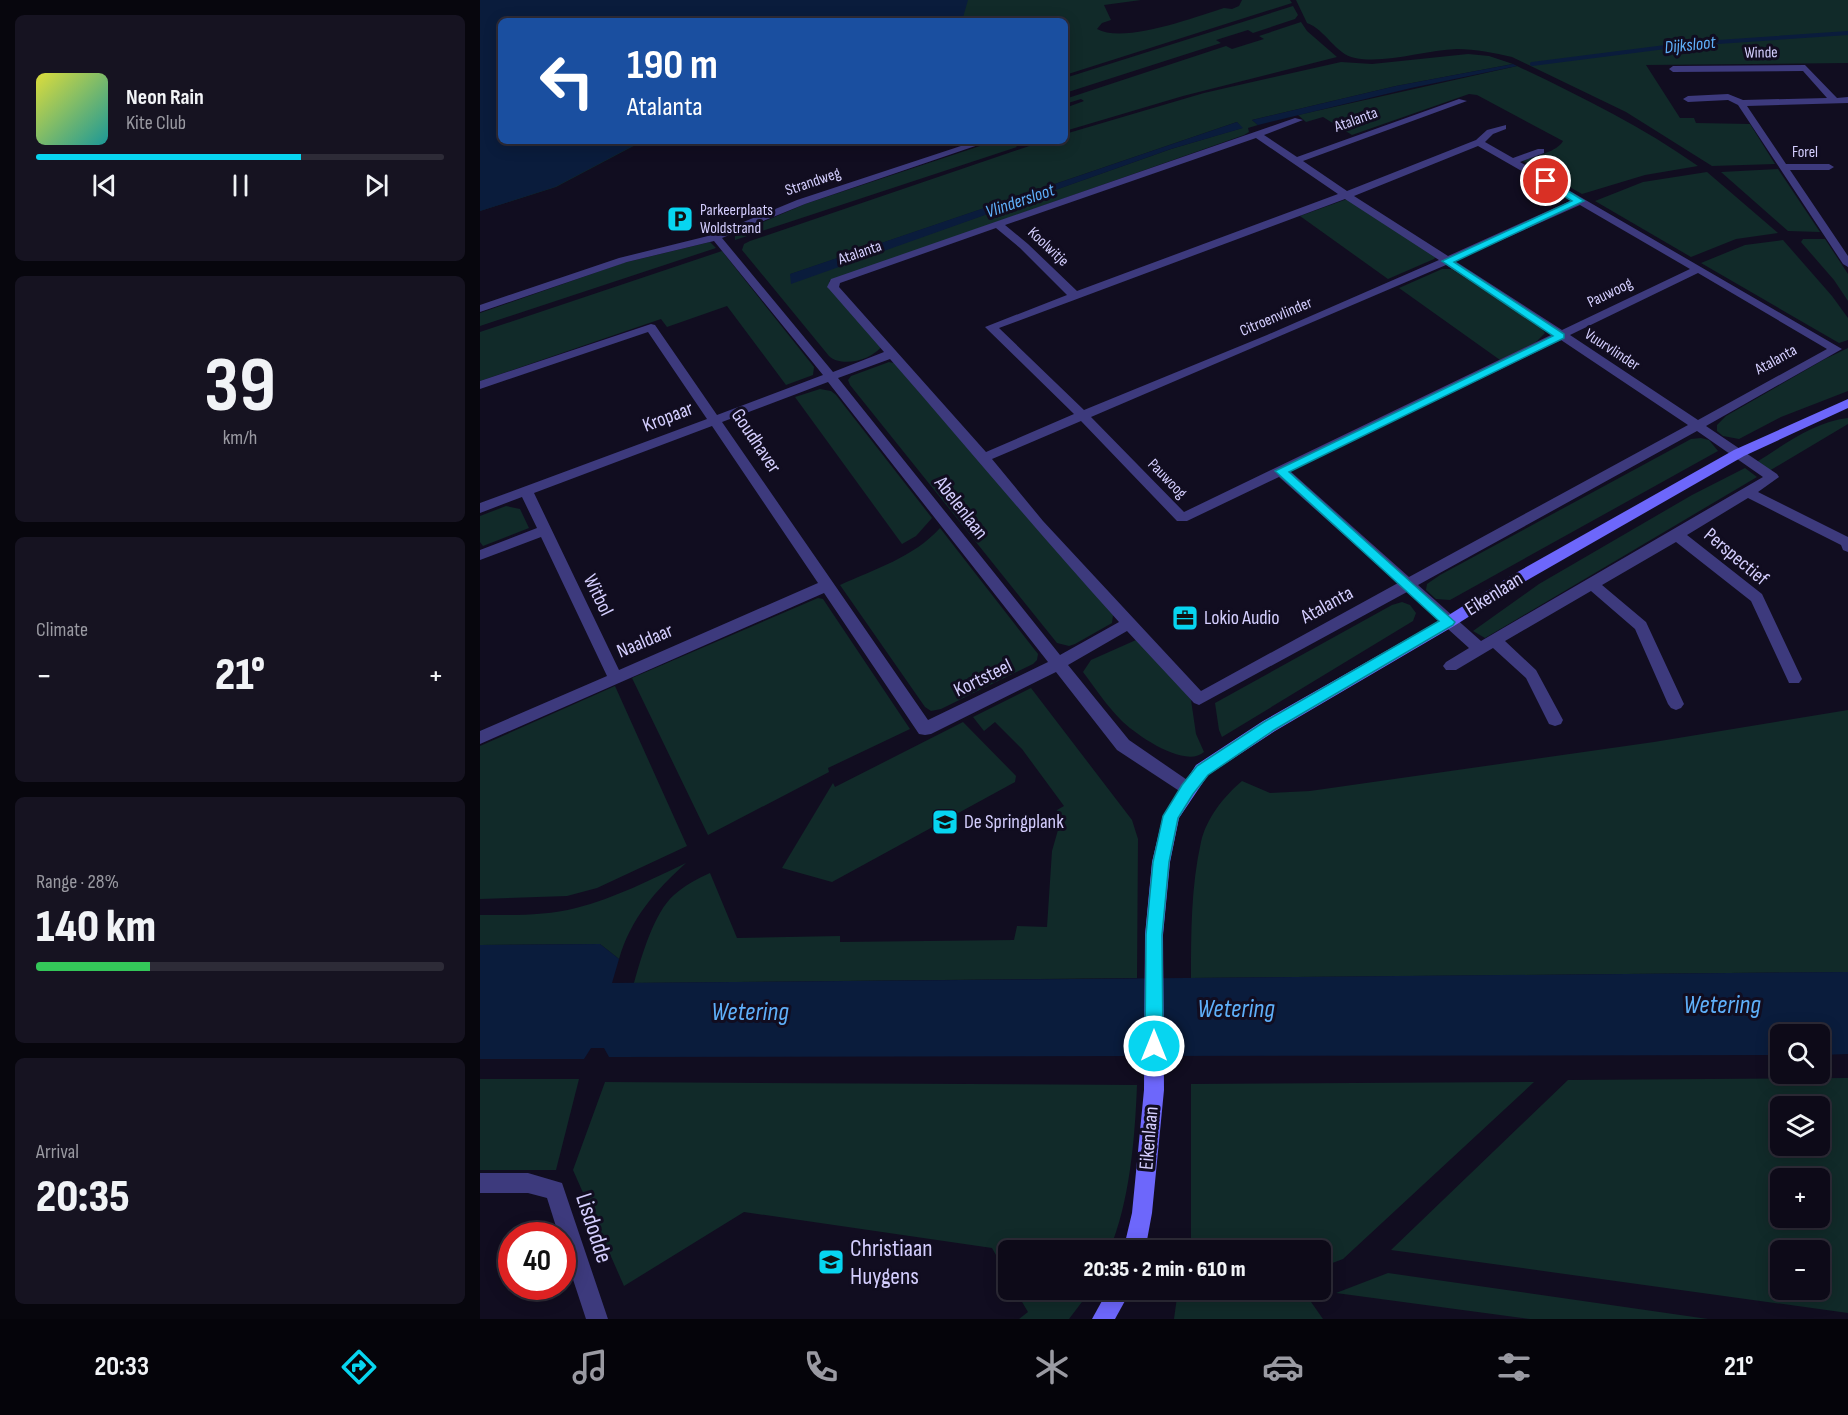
<!DOCTYPE html>
<html lang="en">
<head>
<meta charset="utf-8">
<style>
	:root { --surface:#0d0a18; --page:#161321; --text:#f1f3f6; --muted:#9a9aa2; --line:#2d2b37; --accent:#07d5f0 }
	body { margin:0; font-family:"Sofia Sans Condensed",sans-serif; background:var(--page); color:var(--text); height:100vh; display:flex; flex-direction:column; font-size:22px; white-space:nowrap }
	* { box-sizing:border-box; margin:0 }
	p { font-size:20px; color:var(--muted) }
	.icon { flex:none; width:33px; height:33px; fill:none; stroke:currentColor; stroke-width:2; stroke-linecap:round; stroke-linejoin:round }
	.map { position:relative; flex:1; overflow:hidden }
	.panel { display:flex; flex-direction:column; gap:15px; padding:15px; background:#07060d; width:480px }
	.panel>* { flex:none }
	.banner { position:absolute; left:18px; top:18px; width:570px; height:126px; border-radius:9px; box-shadow:0 3px 15px #0003,0 0 0 2px var(--line); background:#1a4fa0; color:#fff; overflow:hidden }
	.tools { position:absolute; left:1290px; top:1024px; display:grid; gap:12px }
	.tools a { display:grid; place-items:center; width:60px; height:60px; border-radius:9px; background:var(--surface); box-shadow:0 3px 15px #0003,0 0 0 2px var(--line); font-size:30px }
	.speed { position:absolute; left:18px; top:1222px; display:flex; gap:12px; font-size:30px; font-weight:700; text-align:center }
	.speed>* { display:grid; place-content:center; width:78px; height:78px; border-radius:50%; background:var(--surface); box-shadow:0 3px 15px #0003,0 0 0 2px var(--line); line-height:1 }
	.speed .limit { border:9px solid #d22; background:#fff; color:#111 }
	.pin { position:absolute; display:grid; place-items:center; width:51px; height:51px; color:#fff; margin:-26px; border:3px solid #fff; border-radius:50%; box-shadow:0 2px 6px #0007 }
	.me { position:absolute; width:66px; margin:-33px; rotate:0deg; stroke-linejoin:round; filter:drop-shadow(0 0 4px #0008) }
	.turn { display:flex; align-items:center; gap:21px; height:126px; padding:0 30px; font-size:27px }
	.turn .icon { width:78px; height:78px; stroke-width:2.5 }
	.turn b { display:block; font-size:42px; line-height:51px }
	.big { font-size:45px; font-weight:800; line-height:1.1 }
	.panel .card { flex:1; display:flex; flex-direction:column; justify-content:center; gap:9px; min-width:0; padding:0 21px; border-radius:9px; background:var(--page) }
	.panel .dial { align-items:center; gap:0 }
	.dial b { font-size:78px; line-height:1 }
	.song { display:flex; align-items:center; gap:18px }
	.cover { width:72px; height:72px; border-radius:9px; background:linear-gradient(135deg,hsl(60 70% 55%),hsl(180 70% 35%)) }
	.played { height:6px; border-radius:3px; background:linear-gradient(90deg,var(--accent) 65%,var(--line) 65%) }
	.keys { display:flex; justify-content:space-around; direction:ltr }
	.heat { display:flex; justify-content:space-between; align-items:center; font-size:33px; direction:ltr }
	.charge { height:9px; border-radius:4px; background:linear-gradient(90deg,#34c759 28%,var(--line) 0) }
	.trip { position:absolute; left:518px; top:1240px; width:333px; height:60px; border-radius:9px; background:var(--surface); box-shadow:0 3px 15px #0003,0 0 0 2px var(--line); font-weight:800; line-height:60px; text-align:center }
	.tabs { display:flex; height:96px; justify-content:space-around; align-items:center; background:#05040a; color:var(--muted) }
	.tabs .icon { width:42px; height:42px }
	.tabs .current { color:var(--accent) }
	.tabs b { font-size:27px; color:var(--text) }
	main { display:flex; flex:1; min-height:0 }
	.map>svg:first-child { display:block }
	.green { fill:#112a29; fill-rule:evenodd }
	.water { fill:#0a1c3c }
	.lines { fill:none; stroke-linecap:round; stroke-linejoin:round }
	.stream { stroke:#0a1c3c; stroke-width:4 }
	.street { fill:#3d3a7d; fill-rule:evenodd }
	.secondary { fill:#6d67fb; fill-rule:evenodd }
	.route { fill:#07d5f0; stroke:#058a9c; stroke-width:1.5 }
	.labels { text-anchor:middle; dominant-baseline:central; stroke-width:6; stroke-linejoin:round; paint-order:stroke }
	.far-street-label { font-size:16px; fill:#d4cefe; stroke:#110d20 }
	.far-poi-label { font-size:16px; fill:#d4cefe; stroke:#110d20; text-anchor:start }
	.far-water-label { font-size:18px; font-style:italic; fill:#5fb0fa; stroke:#110d20 }
	.street-label { font-size:20px; fill:#d4cefe; stroke:#110d20 }
	.poi-label { font-size:20px; fill:#d4cefe; stroke:#110d20; text-anchor:start }
	.near-street-label { font-size:24px; fill:#d4cefe; stroke:#110d20 }
	.near-poi-label { font-size:24px; fill:#d4cefe; stroke:#110d20; text-anchor:start }
	.near-water-label { font-size:26px; font-style:italic; fill:#5fb0fa; stroke:#110d20 }
</style>
</head>
<body>
<main>
<section class="panel">
<div class="card">
<div class="song"><i class="cover"></i><div><b>Neon Rain</b><p>Kite Club</p></div></div>
<div class="played"></div>
<div class="keys"><svg class="icon" aria-label="previous" viewBox="0 0 24 24"><path d="M18 5L8 12l10 7zM5 5v14"/></svg><svg class="icon" aria-label="pause" viewBox="0 0 24 24"><path d="M8 5v14M16 5v14"/></svg><svg class="icon" aria-label="next" viewBox="0 0 24 24"><path d="M6 5l10 7-10 7zM19 5v14"/></svg></div>
</div>
<div class="card dial"><b>39</b><p>km/h</p></div>
<div class="card"><p>Climate</p>
<div class="heat"><a>−</a><b class="big">21°</b><a>+</a></div>
</div>
<div class="card"><p>Range · 28%</p><b class="big">140 km</b><div class="charge"></div></div>
<div class="card"><p>Arrival</p><b class="big">20:35</b></div>
</section>
<div class="map">
<svg width="1368" height="1319" viewBox="0 0 1368 1319">
	<rect width="100%" height="100%" fill="#110d20"/>
	<g class="green">
		<path d="M0,0h661l-37,5 7,15 -9,3 -5,6c27,15 98,-12 127,-21l8,1 7,-3 3,-6h48l2,3 -227,72v-54h-564v120h142l-87,46 -76,24z"/>
		<path d="M816,0h552v63l-202,2 34,53h14l2,5 54,1 25,40 -63,2 -86,-54 -114,-55c-18,-4 -36,-8 -55,-8 -32,1 -71,15 -102,9 -20,-4 -29,-28 -48,-35z"/>
		<path d="M813,6l5,9 -3,4 -42,14 -5,-3 -32,10 5,3 -156,50v-15z"/>
		<path d="M821,22l6,9 30,26 -154,39 -118,35v-23l19,-7 -3,-2 -16,5v-5l161,-53 6,3 32,-10 -5,-3z"/>
		<path d="M988,54l21,2 24,8 -117,22 -144,34 6,5 -10,3 1,4 -5,3 -415,146 53,65c-10,14 -40,22 -53,10l-87,-106 2,-6 6,-3 294,-100h21v-7l139,-41 137,-31 31,2zM757,122l5,6 -71,21 -380,134v-9z"/>
		<path d="M1037,66c63,30 124,60 181,100l-53,9 -63,19 -59,-33c12,-5 34,-9 40,-20l-86,-46 -8,-1 -117,41 -29,-18 -17,5 -8,-7z"/>
		<path d="M515,141h16l6,6 -282,93v-6l70,-30z"/>
		<path d="M1298,169l42,63 -32,-1 -67,-59z"/>
		<path d="M1227,172l71,61 -42,6 -45,18 -96,-56 48,-19z"/>
		<path d="M867,199l89,58 -2,2 -46,20 -88,-63z"/>
		<path d="M1323,239h22l23,35v27l-14,-21 -33,-38z"/>
		<path d="M1303,240l49,56 16,22v22l-9,3 -138,-80 44,-18z"/>
		<path d="M230,242l6,6 -236,78v-13l143,-50z"/>
		<path d="M242,251l92,116 -1,8 -27,10 -59,-79 -60,21 -6,-8 -181,62v-49z"/>
		<path d="M962,269h10l88,57 5,7 -10,10 -35,17 -101,-72z"/>
		<path d="M1368,348v43l-67,26 -42,22 -16,-3 -6,-5v-6l9,-9 99,-57z"/>
		<path d="M409,362l5,1 219,252 -1,8 -37,21 -6,2 -12,-3 -207,-258 -2,-5 3,-4z"/>
		<path d="M340,389l11,2 5,4 96,123 -16,18 -14,8 -107,-147z"/>
		<path d="M1368,418v6l-79,47 -14,-8c29,-18 58,-41 93,-45z"/>
		<path d="M1221,438l8,2 9,11 -268,149 -14,-1 -10,-9 1,-6 13,-9 251,-136z"/>
		<path d="M1265,468l12,9 -272,161 -12,-7 66,-47 153,-89z"/>
		<path d="M26,506l14,3 9,19 -46,18 -3,-4v-26z"/>
		<path d="M460,528l98,126 -1,6 -4,4 -92,45 -10,2 -6,-4 -85,-122c35,-16 74,-28 100,-57z"/>
		<path d="M338,598l5,1 87,130 -82,39 1,4 -121,63 -76,-157z"/>
		<path d="M922,602l8,3 6,8 -3,8 -191,116 -3,-7 -4,-27 177,-98z"/>
		<path d="M656,640l24,22 31,38 5,34 8,18c-19,17 -68,-17 -83,-32 -14,-14 -26,-32 -38,-48l8,-12z"/>
		<path d="M135,686l72,160 -90,42 -30,8 -87,3v-153z"/>
		<path d="M551,688l101,132 6,19 -1,139 -503,5c7,-25 20,-71 40,-88 11,-10 23,-16 36,-22l27,65 103,-2v6l174,-2 3,-14 30,1 5,-76 8,-28 -3,-13 7,-4 -42,-57 -27,-27 -11,9 -11,-14z"/>
		<path d="M1368,710v262l-657,6c0,-44 0,-92 10,-136 5,-23 23,-46 41,-61l28,12 40,-2 344,-49z"/>
		<path d="M483,722l53,54 -1,6 -183,100 -50,-14 51,-85 2,4z"/>
		<path d="M206,863c-31,28 -55,55 -67,96l-19,-15 -120,1v-30c32,0 65,1 96,-7 39,-10 74,-28 110,-45z"/>
		<path d="M1368,1078v235l-457,-63 177,-170zM1300,1107h40v39h-40zM1300,1179h40v39h-40zM1300,1251h40v39h-40z"/>
		<path d="M0,1079h99l-23,91h-76z"/>
		<path d="M125,1082l532,3c-2,52 -7,117 -28,166h-101v25l-16,-28 -248,-36 -120,74 -51,-116z"/>
		<path d="M1054,1082l-191,177 -16,6 -7,-1v-13h-97l-32,-4v-163z"/>
		<path d="M908,1273l320,46h-178l-194,-26z"/>
		<path d="M535,1290h76l-22,29h-50l9,-7z"/>
		<path d="M698,1290h119l7,2 19,27h-149z"/>
	</g>
	<g class="water">
		<path d="M0,0h488l-6,21h-461v120h141l-87,46 -75,24z"/>
		<path d="M1033,64l4,2 -106,22 -153,37 -6,-5 144,-34z"/>
		<path d="M757,122l6,6 -72,21 -380,135 -1,-10z"/>
		<path d="M120,944l19,15 -7,24 1236,-11v82l-28,1v-20h-40v20l-1171,2 -5,-9h-13l-7,11h-104v-114z"/>
	</g>
	<g class="lines">
		<path class="stream" d="M1052,64l157,-20 159,-11"/>
		<g class="street">
			<path d="M1325,65l32,33 11,-1v6l-101,3 39,58h43l5,3 -5,3h-39l58,86v11l-5,-3 -105,-159 -10,-5 -40,2 -5,-3 5,-3 40,-2 15,6 84,-2 -24,-27 -130,1 -4,-3 4,-3z"/>
			<path d="M979,99l8,2 -164,60 44,30 129,-51 11,-10 19,-5v4l-13,5 -8,8 28,16 25,-9h6v4l-24,9 322,187 -136,77 71,48 2,3 -21,15 90,45v15l-5,-2 -2,-5 -93,-47 -61,37 75,59 40,85 -3,4h-10l-38,-82 -75,-59 -74,43 44,37 38,82 -3,4 -5,2 -5,-2 -3,-4 -33,-75 -44,-38 -86,50 31,29 27,50 -2,4 -6,2 -6,-2 -23,-46 -33,-30 -37,22h-10l-3,-4 3,-4 23,-14 -62,-56 -208,113 -5,-2 -67,-72 -59,34 61,75 64,44 2,5 -2,5 -6,2 -70,-46 -61,-78 -125,62 -6,1 -6,-1 -95,-141 -344,151v-13l127,-55 -66,-139 -61,23v-10l57,-22 -15,-31 -42,16v-10l227,-84 -59,-87 -168,57v-8l171,-57 4,1 62,90 106,-40 -109,-134 -87,21 -147,50v-7l139,-47 93,-23 85,-35 179,-59h14l-185,63 -83,34 111,134 51,-20 -55,-63 -2,-2 4,-8 464,-161 8,2 -39,15 33,22zM776,138l82,56 -261,97 -49,-47 -23,-19zM998,146l94,54 -124,56 -94,-60zM865,199l94,61 -172,75 -183,75 -85,-82zM1100,205l110,64 -128,61 -107,-69zM516,228l24,20 47,47 -82,32 89,87 -88,38 -147,-165 1,-4zM966,265l107,69 -369,178 -93,-95zM1218,273l129,76 -129,71 -128,-85zM1081,340l127,85 -279,152 -119,-106zM410,359c76,87 151,177 229,263l-59,33 -222,-277zM348,382l220,280 -120,58 -206,-298zM601,421l96,100h10l92,-44 119,106 -197,108 -158,-170 -51,-62zM232,426l106,157 -199,87 -85,-177zM1217,431l66,46 -282,164 -63,-56z"/>
			<path d="M0,1173h48l34,10 46,136h-22l-24,-73v-10h-3l-12,-38 -19,-5h-48z"/>
		</g>
		<g class="secondary">
			<path d="M1368,399v9l-104,48 -220,126 -70,44 -179,105 -67,44 -29,43 -9,44 -7,73 1,155 -12,123 -7,38h-22l9,-38 12,-123 1,-155 7,-73 11,-46 33,-51 67,-44 181,-103 70,-44 220,-124z"/>
			<path d="M628,1290h23l-16,29h-23z"/>
		</g>
	</g>
	<path class="route" d="M1063,179h6l35,22 -130,61 110,72v4l-275,134 166,150 -2,3 -179,105 -66,45 -15,19 -15,24 -9,44 -7,73 1,111 -3,6 -6,3 -6,-3 -3,-6 1,-111 7,-73 10,-46 19,-31 15,-19 67,-44 175,-101 -164,-150 278,-135 -111,-75 130,-60 -29,-18z"/>
	<defs>
		<symbol id="parking-square" viewBox="-11 -11 22 22"><rect x="-9" y="-9" width="18" height="18" rx="4" fill="#07d5f0" stroke="#110d20"/><path d="M-3.5-5.5H1a3.5 3.5 0 0 1 0 7H-1V5.5H-3.5ZM-1-3.4V-.6H.8a1.4 1.4 0 0 0 0-2.8Z" fill="#111"/></symbol>
		<symbol id="office-square" viewBox="-11 -11 22 22"><rect x="-9" y="-9" width="18" height="18" rx="4" fill="#07d5f0" stroke="#110d20"/><path d="M-6-3h4V-5.5h4V-3h4V5H-6ZM-1-4.5V-3h2v-1.5ZM-6 0V1H6V0Z" fill="#111"/></symbol>
		<symbol id="school-square" viewBox="-11 -11 22 22"><rect x="-9" y="-9" width="18" height="18" rx="4" fill="#07d5f0" stroke="#110d20"/><path d="M0-5L7-2L0 1L-7-2ZM-4 1L0 2.5L4 1V4Q0 6-4 4Z" fill="#111"/></symbol>
	</defs>
	<g fill-rule="evenodd">
		<use href="#parking-square" x="185" y="204" width="30" height="30"/>
		<use href="#office-square" x="690" y="603" width="30" height="30"/>
		<use href="#school-square" x="450" y="807" width="30" height="30"/>
		<use href="#school-square" x="336" y="1247" width="30" height="30"/>
	</g>
	<g class="labels">
		<g class="far-street-label">
			<text transform="translate(1281 53) rotate(-1)">Winde</text>
			<text transform="translate(876 120) rotate(-20)">Atalanta</text>
			<text x="1325" y="152">Forel</text>
			<text transform="translate(333 182) rotate(-19)">Strandweg</text>
			<text transform="translate(568 247) rotate(43)">Koolwitje</text>
			<text transform="translate(380 253) rotate(-19)">Atalanta</text>
			<text transform="translate(1130 293) rotate(-26)">Pauwoog</text>
			<text transform="translate(796 317) rotate(-23)">Citroenvlinder</text>
			<text transform="translate(1132 350) rotate(33)">Vuurvlinder</text>
			<text transform="translate(1296 360) rotate(-29)">Atalanta</text>
			<text transform="translate(687 479) rotate(46)">Pauwoog</text>
		</g>
		<g class="far-poi-label">
			<text x="220" y="210">Parkeerplaats<tspan x="220" dy="18">Woldstrand</tspan></text>
		</g>
		<g class="far-water-label">
			<text transform="translate(1210 45) rotate(-6)">Dijksloot</text>
			<text transform="translate(540 201) rotate(-19)">Vlindersloot</text>
		</g>
		<g class="street-label">
			<text transform="translate(188 417) rotate(-21)">Kropaar</text>
			<text transform="translate(276 441) rotate(56)">Goudhaver</text>
			<text transform="translate(481 508) rotate(52)">Abelenlaan</text>
			<text transform="translate(1256 557) rotate(40)">Perspectief</text>
			<text transform="translate(1014 594) rotate(-32)">Eikenlaan</text>
			<text transform="translate(118 595) rotate(64)">Witbol</text>
			<text transform="translate(847 605) rotate(-29)">Atalanta</text>
			<text transform="translate(165 641) rotate(-23)">Naaldaar</text>
			<text transform="translate(503 678) rotate(-26)">Kortsteel</text>
			<text transform="translate(669 1138) rotate(-85)">Eikenlaan</text>
		</g>
		<g class="poi-label">
			<text x="724" y="618">Lokio Audio</text>
			<text x="484" y="822">De Springplank</text>
		</g>
		<g class="near-street-label">
			<text transform="translate(114 1228) rotate(72)">Lisdodde</text>
		</g>
		<g class="near-poi-label">
			<text x="370" y="1248">Christiaan<tspan x="370" dy="28">Huygens</tspan></text>
		</g>
		<g class="near-water-label">
			<text x="1242" y="1005">Wetering</text>
			<text x="756" y="1009">Wetering</text>
			<text x="270" y="1012">Wetering</text>
		</g>
	</g>
</svg>
<div class="tools">
<a><svg class="icon" aria-label="search" viewBox="0 0 24 24"><circle cx="10" cy="10" r="6"/><path d="M15 15l6 6"/></svg></a>
<a><svg class="icon" aria-label="layers" viewBox="0 0 24 24"><path d="M12 4l9 5-9 5-9-5zM3 14l9 5 9-5"/></svg></a>
<a>+</a>
<a>−</a>
</div>
<div class="speed"><div class="limit">40</div></div>
<div class="pin" style="left:1066px;top:181px;background:#d93025"><svg class="icon" aria-label="arrive" viewBox="0 0 24 24"><path d="M6 21V4h12l-3 4 3 4H6"/></svg></div>
<svg class="me" style="left:674px;top:1046px" viewBox="-20 -20 40 40"><circle r="17" fill="#07d5f0" stroke="#fff" stroke-width="3"/><path d="M0-11L8 9 0 5-8 9z" fill="#fff"/></svg>
<div class="trip">20:35 · 2 min · 610 m</div>
<div class="banner">
<div class="turn"><svg class="icon" aria-label="left" viewBox="0 0 24 24"><path d="M17 20v-9H6M10 6l-5 5 5 5"/></svg><div><b>190 m</b>Atalanta</div></div>
</div>
</div>
</main>
<nav class="tabs">
<b>20:33</b>
<svg class="icon current" aria-label="directions" viewBox="0 0 24 24"><path d="M12 3l9 9-9 9-9-9zM9 14v-3h6M13 9l2 2-2 2"/></svg>
<svg class="icon" aria-label="music" viewBox="0 0 24 24"><path d="M9 18V5l10-2v13"/><circle cx="6" cy="18" r="3"/><circle cx="16" cy="16" r="3"/></svg>
<svg class="icon" aria-label="phone" viewBox="0 0 24 24"><path d="M5 4h4l2 5-3 2q2 4 5 5l2-3 5 2v4C11 20 4 13 5 4z"/></svg>
<svg class="icon" aria-label="climate" viewBox="0 0 24 24"><path d="M12 3v18M4 7l16 10M4 17L20 7"/></svg>
<svg class="icon" aria-label="car" viewBox="0 0 24 24"><path d="M5 17H2v-5l4-1 3-4h7l3 4 3 1v5h-3M9 17h6M6 11h13"/><circle cx="7" cy="17" r="2"/><circle cx="17" cy="17" r="2"/></svg>
<svg class="icon" aria-label="filters" viewBox="0 0 24 24"><path d="M4 7h16M4 17h16"/><circle cx="9" cy="7" r="2"/><circle cx="15" cy="17" r="2"/></svg>
<b>21°</b>
</nav>
</body>
</html>
